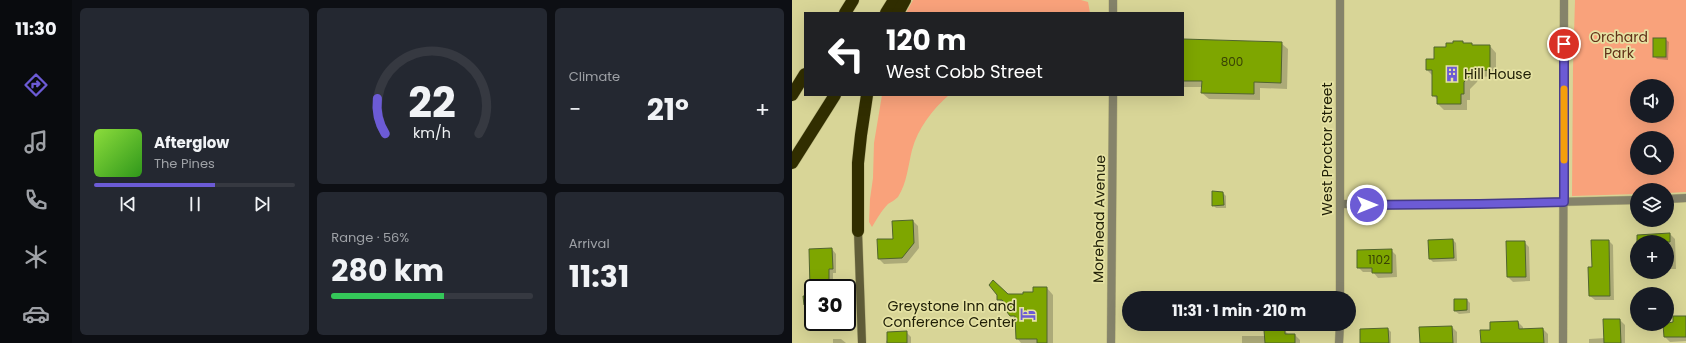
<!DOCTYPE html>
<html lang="en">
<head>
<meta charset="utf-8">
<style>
	:root { --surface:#171b24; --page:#242831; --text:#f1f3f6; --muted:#9ea1a6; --line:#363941; --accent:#6c5bd5 }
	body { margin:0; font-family:Poppins,sans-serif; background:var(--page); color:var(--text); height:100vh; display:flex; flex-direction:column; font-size:15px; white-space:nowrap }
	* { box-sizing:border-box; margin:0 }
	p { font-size:13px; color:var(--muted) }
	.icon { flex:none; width:22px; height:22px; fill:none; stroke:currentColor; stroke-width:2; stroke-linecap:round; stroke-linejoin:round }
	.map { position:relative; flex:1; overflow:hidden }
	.side { display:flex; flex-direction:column; gap:8px; padding:8px; background:#0d0f14; width:720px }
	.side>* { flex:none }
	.banner { position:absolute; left:12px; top:12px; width:380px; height:84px; border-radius:0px; box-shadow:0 4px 16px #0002; background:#202124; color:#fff; overflow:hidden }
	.fabs { position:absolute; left:838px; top:79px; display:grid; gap:8px }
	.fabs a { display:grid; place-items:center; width:44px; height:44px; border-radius:50%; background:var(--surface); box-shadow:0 4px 16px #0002; font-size:20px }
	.speed { position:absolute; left:12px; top:279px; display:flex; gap:8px; font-size:20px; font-weight:700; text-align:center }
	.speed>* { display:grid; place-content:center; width:52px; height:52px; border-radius:50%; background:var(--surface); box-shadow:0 4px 16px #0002; line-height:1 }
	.speed .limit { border:2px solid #111; border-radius:6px; background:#fff; color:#111 }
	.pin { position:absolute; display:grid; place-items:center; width:34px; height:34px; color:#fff; margin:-17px; border:2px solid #fff; border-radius:50%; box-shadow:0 1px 4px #0007 }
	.me { position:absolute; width:44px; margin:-22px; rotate:90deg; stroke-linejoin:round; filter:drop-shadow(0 0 3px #0008) }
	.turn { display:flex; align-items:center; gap:14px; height:84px; padding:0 16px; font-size:18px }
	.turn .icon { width:52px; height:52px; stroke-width:2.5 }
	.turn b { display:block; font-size:28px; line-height:34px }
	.big { font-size:30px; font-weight:700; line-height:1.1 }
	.side .card { flex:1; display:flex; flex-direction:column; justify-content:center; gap:6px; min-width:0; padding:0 14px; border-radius:6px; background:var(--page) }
	.side .dial { align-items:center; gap:0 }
	.dial svg { height:104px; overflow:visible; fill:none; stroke:var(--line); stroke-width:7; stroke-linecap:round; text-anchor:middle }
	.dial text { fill:var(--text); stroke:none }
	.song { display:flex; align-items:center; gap:12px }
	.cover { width:48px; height:48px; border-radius:6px; background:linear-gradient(135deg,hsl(90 70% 55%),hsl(110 70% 35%)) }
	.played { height:4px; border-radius:2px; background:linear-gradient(90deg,var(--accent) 60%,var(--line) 60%) }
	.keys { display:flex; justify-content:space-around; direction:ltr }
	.heat { display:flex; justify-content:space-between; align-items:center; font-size:22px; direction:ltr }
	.charge { height:6px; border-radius:3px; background:linear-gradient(90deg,#34c759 56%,var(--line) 0) }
	.side .tiles { flex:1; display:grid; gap:8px; grid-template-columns:repeat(3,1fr) }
	.card:first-child { grid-row:span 2 }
	.trip { position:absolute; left:330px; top:291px; width:234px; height:40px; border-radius:20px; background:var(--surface); box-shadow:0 4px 16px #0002; font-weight:700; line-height:40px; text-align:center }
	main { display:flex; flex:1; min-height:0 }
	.tabs { display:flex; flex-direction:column; width:72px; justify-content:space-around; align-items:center; background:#090b0e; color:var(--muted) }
	.tabs .icon { width:28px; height:28px }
	.tabs .active { color:var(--accent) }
	.tabs b { font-size:18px; color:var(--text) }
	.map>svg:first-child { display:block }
	.green { fill:#f9a27b; fill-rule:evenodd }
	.shadow { fill:#0003 }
	.building { fill:#7ea600; stroke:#51642f }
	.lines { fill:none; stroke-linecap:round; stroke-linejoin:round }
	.minor-casing { stroke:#b7b47d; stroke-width:9 }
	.tertiary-casing { stroke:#b7b47d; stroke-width:9 }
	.secondary-casing { stroke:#b7b47d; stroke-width:9 }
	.motorway-casing { stroke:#b7b47d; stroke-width:13 }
	.minor { stroke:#85836a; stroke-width:8 }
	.tertiary { stroke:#85836a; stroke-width:8 }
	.secondary { stroke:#615e39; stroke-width:8 }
	.motorway { stroke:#312e00; stroke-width:12 }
	.route-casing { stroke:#463b8a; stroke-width:10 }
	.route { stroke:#6c5bd5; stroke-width:7 }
	.slow { stroke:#f59e0b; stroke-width:7 }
	.labels { text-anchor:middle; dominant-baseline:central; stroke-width:3.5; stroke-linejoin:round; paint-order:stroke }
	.number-label { font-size:12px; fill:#384205 }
	.park-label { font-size:14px; fill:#613018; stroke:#e5e2a3 }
	.poi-label { font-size:14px; fill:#212007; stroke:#e5e2a3; text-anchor:start }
	.street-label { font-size:14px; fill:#212007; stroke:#e5e2a3 }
</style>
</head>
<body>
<main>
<nav class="tabs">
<b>11:30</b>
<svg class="icon active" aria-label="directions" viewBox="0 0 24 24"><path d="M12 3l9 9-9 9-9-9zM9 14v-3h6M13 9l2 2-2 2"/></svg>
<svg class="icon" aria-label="music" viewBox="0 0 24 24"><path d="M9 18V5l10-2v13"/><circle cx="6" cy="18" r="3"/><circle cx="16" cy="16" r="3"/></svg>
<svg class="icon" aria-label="phone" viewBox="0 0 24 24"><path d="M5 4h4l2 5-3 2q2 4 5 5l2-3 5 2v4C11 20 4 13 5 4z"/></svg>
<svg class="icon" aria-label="climate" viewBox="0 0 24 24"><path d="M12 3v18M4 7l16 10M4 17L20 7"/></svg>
<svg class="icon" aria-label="car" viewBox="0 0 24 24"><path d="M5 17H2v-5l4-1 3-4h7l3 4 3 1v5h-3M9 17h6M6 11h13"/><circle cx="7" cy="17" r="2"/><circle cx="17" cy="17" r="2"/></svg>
</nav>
<section class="side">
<div class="tiles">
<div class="card">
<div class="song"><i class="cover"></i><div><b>Afterglow</b><p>The Pines</p></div></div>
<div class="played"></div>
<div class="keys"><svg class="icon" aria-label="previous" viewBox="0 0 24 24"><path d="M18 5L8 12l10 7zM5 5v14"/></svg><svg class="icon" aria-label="pause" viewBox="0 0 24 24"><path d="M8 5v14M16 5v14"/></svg><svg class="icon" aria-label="next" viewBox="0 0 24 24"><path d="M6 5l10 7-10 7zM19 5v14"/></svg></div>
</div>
<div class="card dial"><svg viewBox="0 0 100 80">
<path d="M14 69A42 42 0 1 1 86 69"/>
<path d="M14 69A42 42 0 0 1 8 42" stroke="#6c5bd5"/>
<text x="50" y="56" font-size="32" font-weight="700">22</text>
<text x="50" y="72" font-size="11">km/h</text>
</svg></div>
<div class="card"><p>Climate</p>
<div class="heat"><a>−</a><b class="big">21°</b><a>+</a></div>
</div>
<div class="card"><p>Range · 56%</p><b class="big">280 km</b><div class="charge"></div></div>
<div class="card"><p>Arrival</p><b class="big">11:31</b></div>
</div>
</section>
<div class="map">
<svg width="894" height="343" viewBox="0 0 894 343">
	<rect width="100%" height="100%" fill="#d8d597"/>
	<g class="green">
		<path d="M121,0h168l7,2 2,11h-184z"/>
		<path d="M783,0h111v192l-19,1v-3h-30v4l-65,2 1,-128zM845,86h30v30h-30zM845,138h30v30h-30z"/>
		<path d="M90,95h67c-17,15 -31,33 -37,55 -4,16 -5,33 -14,47 -3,3 -7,5 -10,7 -7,7 -11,15 -16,23l-3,-5 1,-23 3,-21 1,-35z"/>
	</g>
	<g class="shadow">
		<path d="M873,39l4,3 -1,18 -11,-1 -3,-3z"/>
		<path d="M391,40l98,3 7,6 -1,40 -27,-1v12l-51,-1 -7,-6v-6h-19z"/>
		<path d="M671,42l2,2h6l2,2h17l6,7v23l-17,1 -2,5 -7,7v11h-3v10h-23l-6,-6v-4l-5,-5v-19l-6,-6 19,-22z"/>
		<path d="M431,193l3,3v12h-10l-3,-3z"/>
		<path d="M121,221l5,5 1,22 -12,15 -23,1 -5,-5 15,-19z"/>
		<path d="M878,234l5,5 1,30h-9v-27h-20z"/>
		<path d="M661,240l3,3 1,18 -24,1 -3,-3z"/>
		<path d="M817,241l4,4 1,55h-19l-5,-4z"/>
		<path d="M732,242l5,5 1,34 -17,1 -5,-5z"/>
		<path d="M40,249l4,5v19h-3v14l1,1h-21l-1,24 -7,-8 3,-7 -1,-11h4z"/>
		<path d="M599,250l5,5 1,22 -19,1 -5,-6h-10l-5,-5z"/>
		<path d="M255,288l6,7v48h-32l-4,-5 -1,-17 -3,-4h7l-8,-2v2l-4,-6 -1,-5 -9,-7 9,-4 27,-2z"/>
		<path d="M361,291h12l5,7h-19v-3h2z"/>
		<path d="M675,300l3,3v10l-11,1 -4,-3z"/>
		<path d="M55,316l1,9 -10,1 -1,-2v-2h10z"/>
		<path d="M894,317v24l-16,1 -5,-5 2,-14h7z"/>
		<path d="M828,320l5,5v18h-36v-4l16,-1z"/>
		<path d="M726,322l5,5v3l20,-1 5,5v9h-66l9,-12z"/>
		<path d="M362,324h38l-37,1z"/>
		<path d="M660,327l5,5v11h-36z"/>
		<path d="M596,329l3,3v11h-30z"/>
		<path d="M492,330l5,5h6l5,5v3h-58v-7h24z"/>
		<path d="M114,332l5,5v6h-25v-2z"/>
		<path d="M41,339h8l5,4h-13z"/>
	</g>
	<g class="building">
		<rect x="861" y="38" width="13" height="19"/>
		<path d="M391,39l99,3 -1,41 -27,-1v12l-53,-1 1,-12h-19z"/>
		<path d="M661,41h10v2h9v2h18v25l-18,1 -2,5 -6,6v12h-3v10h-24v-8h-5v-26h-6v-11h8v-12h12v-4h7z"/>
		<path d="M420,191l11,1 1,13 -12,1z"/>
		<path d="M121,220l1,23 -12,15 -24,1 -1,-20h16l-1,-18z"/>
		<path d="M878,233v9h-33v-7z"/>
		<path d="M661,239l1,19 -25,1 -1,-19z"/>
		<path d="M799,240h18l1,56h-21l-1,-29h4z"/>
		<path d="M714,241h19l1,36h-19z"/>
		<path d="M40,248l1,21h-4v19h-19l-1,-39z"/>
		<path d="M600,249v24h-20v-5h-15v-18z"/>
		<path d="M201,280l15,14h15v-2h10v-5h14v56h-10v-4h-21l-1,-23h-5l-3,-4 -1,-7 -4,-5h-5v-5l-8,-10z"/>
		<path d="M11,296h10v8l-9,1z"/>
		<path d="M662,299h13v11l-13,1z"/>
		<path d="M881,316h13v21h-22l-1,-13 10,-2z"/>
		<path d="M811,319h17l1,24h-17z"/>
		<path d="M726,321l1,8 24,-1 1,15h-63l-1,-13h10v-8z"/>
		<path d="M660,326l1,17h-33l-1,-16z"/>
		<path d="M596,328l1,15h-29v-14z"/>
		<path d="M493,329v5h10v9h-30l-1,-13z"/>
		<path d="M115,331v12h-20v-11z"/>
	</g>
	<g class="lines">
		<defs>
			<g id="minor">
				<path d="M875,199l19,-1"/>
				<path d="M549,204h138l158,-4"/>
				<path d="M548,298v-298"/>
				<path d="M547,343l1,-19"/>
				<path d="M771,343l1,-343"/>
			</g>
			<g id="tertiary">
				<path d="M321,0v13"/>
				<path d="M319,343l2,-248"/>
			</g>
			<path id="secondary" d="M66,231l4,112"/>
			<g id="motorway">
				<path d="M53,13l8,-13"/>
				<path d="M94,13l8,-13"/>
				<path d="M106,13l7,-13"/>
				<path d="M0,95l13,-21"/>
				<path d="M0,163l43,-68"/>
				<path d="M66,231v-68l3,-28 6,-40"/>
			</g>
		</defs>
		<use href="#minor" class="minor-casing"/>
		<use href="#tertiary" class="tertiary-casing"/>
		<use href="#secondary" class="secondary-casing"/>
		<use href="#motorway" class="motorway-casing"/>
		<use href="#minor" class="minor"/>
		<use href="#tertiary" class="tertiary"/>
		<use href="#secondary" class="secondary"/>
		<use href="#motorway" class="motorway"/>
	</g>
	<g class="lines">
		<defs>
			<path id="route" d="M575,205l112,-1 85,-2v-158"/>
		</defs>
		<use href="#route" class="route-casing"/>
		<use href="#route" class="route"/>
		<path class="slow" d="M772,160v-71"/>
	</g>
	<defs>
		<symbol id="building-bare" viewBox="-9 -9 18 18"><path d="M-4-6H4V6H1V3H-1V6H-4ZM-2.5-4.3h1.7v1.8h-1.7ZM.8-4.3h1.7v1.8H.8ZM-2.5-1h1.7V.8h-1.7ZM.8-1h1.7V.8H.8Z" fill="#6c5bd5" stroke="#e5e2a3" stroke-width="2.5" paint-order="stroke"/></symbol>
		<symbol id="hotel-bare" viewBox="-9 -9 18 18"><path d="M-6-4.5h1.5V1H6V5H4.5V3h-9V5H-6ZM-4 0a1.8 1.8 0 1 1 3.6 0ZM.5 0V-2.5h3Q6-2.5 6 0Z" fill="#6c5bd5" stroke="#e5e2a3" stroke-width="2.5" paint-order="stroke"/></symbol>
	</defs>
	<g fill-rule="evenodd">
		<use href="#building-bare" x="649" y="63" width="22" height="22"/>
		<use href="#hotel-bare" x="225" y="303" width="22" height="22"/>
	</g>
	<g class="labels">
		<g class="number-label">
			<text x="440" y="61">800</text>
			<text x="587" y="259">1102</text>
		</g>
		<g class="park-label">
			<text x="827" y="37">Orchard<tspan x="827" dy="16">Park</tspan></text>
		</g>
		<g class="poi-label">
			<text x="672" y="74">Hill House</text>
			<text x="224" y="306" text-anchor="end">Greystone Inn and<tspan x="224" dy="16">Conference Center</tspan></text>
		</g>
		<g class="street-label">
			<text transform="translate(535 149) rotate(-90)">West Proctor Street</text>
			<text transform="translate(307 219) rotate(-89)">Morehead Avenue</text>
		</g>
	</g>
</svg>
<div class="fabs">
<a><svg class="icon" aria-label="sound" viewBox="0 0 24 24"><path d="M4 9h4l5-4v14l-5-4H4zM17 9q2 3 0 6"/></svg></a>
<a><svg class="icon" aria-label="search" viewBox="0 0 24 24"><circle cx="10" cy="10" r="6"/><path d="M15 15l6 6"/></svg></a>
<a><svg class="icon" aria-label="layers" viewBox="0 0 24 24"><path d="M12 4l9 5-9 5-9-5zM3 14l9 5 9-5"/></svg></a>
<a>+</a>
<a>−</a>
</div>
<div class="speed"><div class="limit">30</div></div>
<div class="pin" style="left:772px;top:44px;background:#d93025"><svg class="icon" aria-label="arrive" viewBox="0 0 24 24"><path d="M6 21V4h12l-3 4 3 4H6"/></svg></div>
<svg class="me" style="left:575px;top:205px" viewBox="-20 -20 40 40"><circle r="17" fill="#6c5bd5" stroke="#fff" stroke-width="3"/><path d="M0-11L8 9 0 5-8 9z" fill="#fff"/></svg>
<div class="trip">11:31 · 1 min · 210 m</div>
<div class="banner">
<div class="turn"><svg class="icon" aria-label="left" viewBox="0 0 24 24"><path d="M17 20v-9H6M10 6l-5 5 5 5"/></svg><div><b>120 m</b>West Cobb Street</div></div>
</div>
</div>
</main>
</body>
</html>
